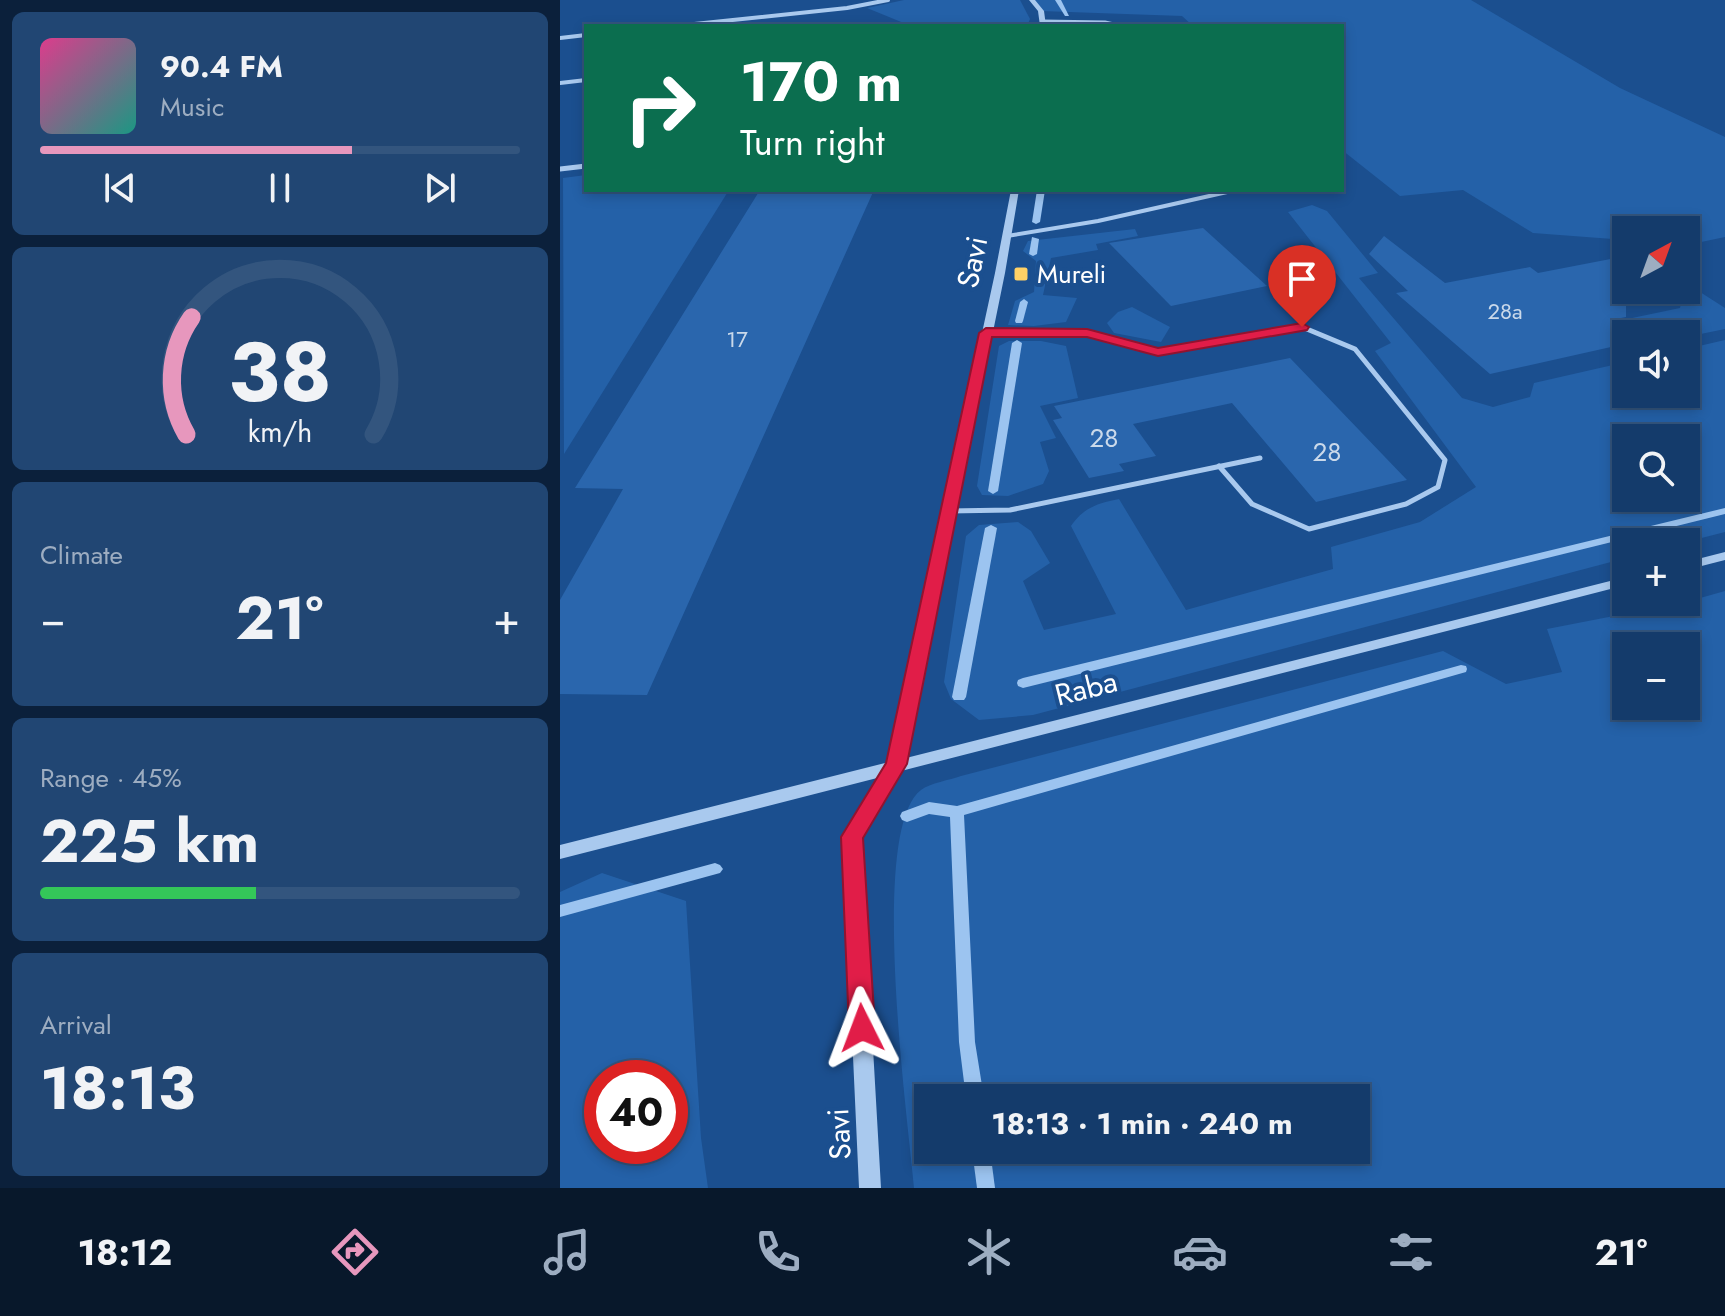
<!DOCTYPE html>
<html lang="en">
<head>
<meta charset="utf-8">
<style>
	:root { --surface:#143b6b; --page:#214673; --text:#f1f3f6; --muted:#9dadc1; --line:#33557e; --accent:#e797bd }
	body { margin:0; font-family:Jost,sans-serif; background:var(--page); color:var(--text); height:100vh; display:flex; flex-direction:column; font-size:30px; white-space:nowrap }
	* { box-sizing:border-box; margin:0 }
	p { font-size:26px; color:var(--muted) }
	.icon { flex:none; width:44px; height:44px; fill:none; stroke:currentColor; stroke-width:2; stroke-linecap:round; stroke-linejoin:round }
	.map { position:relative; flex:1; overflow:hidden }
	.drawer { display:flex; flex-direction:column; gap:12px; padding:12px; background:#0b203b; width:560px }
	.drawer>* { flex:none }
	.banner { position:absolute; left:24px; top:24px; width:760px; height:168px; border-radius:0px; box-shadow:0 4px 12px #0003,0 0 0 2px var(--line); background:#0b6e4f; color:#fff; overflow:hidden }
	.needle { width:52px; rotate:41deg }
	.controls { position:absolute; left:1052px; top:216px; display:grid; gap:16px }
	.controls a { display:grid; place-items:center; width:88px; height:88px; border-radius:0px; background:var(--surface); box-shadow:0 4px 12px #0003,0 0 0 2px var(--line); font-size:40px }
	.speed { position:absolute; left:24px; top:1060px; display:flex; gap:16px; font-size:40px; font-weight:700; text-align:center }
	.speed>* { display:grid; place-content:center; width:104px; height:104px; border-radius:50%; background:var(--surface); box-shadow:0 4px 12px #0003,0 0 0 2px var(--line); line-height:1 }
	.speed .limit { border:12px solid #d22; background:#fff; color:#111 }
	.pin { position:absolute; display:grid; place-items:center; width:68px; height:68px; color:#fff; margin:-82px -34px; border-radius:50% 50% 50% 0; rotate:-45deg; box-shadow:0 0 8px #0007 }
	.pin .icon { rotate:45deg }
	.me { position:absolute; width:88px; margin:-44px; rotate:357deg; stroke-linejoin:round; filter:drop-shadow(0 0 6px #0008) }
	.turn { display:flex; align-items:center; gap:28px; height:168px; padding:0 24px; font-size:36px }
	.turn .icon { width:104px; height:104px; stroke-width:2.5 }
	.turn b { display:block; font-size:56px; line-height:68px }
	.big { font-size:60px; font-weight:700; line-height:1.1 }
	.drawer .widget { flex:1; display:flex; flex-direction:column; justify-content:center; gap:12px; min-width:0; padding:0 28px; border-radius:12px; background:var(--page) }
	.drawer .dial { align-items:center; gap:0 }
	.dial svg { height:208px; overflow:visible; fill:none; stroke:var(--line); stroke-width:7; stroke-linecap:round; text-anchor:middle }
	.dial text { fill:var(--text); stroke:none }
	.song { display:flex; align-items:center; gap:24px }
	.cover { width:96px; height:96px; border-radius:12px; background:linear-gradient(135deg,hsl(330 70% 55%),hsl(170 70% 35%)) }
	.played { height:8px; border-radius:4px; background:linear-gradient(90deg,var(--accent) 65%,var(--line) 65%) }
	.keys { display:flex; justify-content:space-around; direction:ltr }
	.heat { display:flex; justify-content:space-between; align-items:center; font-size:44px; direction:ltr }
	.charge { height:12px; border-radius:6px; background:linear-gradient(90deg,#34c759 45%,var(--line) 0) }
	.trip { position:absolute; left:354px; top:1084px; width:456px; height:80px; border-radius:0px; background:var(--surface); box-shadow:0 4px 12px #0003,0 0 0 2px var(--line); font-weight:700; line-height:80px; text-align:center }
	.tabs { display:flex; height:128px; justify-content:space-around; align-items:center; background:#08182b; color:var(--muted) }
	.tabs .icon { width:56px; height:56px }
	.tabs .active { color:var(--accent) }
	.tabs b { font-size:36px; color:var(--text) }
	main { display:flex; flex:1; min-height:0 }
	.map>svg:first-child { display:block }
	.green { fill:#2461a8; fill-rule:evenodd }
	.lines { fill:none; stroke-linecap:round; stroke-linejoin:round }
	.stream { fill:#9cc4f0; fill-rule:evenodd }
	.building { fill:#2a66ad }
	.service-far2 { stroke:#a9c9ee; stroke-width:3 }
	.service-far1 { stroke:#a9c9ee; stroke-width:4 }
	.service { stroke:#a9c9ee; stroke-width:5 }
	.minor-far1 { stroke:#a9c9ee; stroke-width:4 }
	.minor { stroke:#a9c9ee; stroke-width:5 }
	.tertiary { fill:#a9c9ee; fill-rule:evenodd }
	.route { fill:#e11d48; stroke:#92132f; stroke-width:2 }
	.poi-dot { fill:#ffd166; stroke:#1b4f8f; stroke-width:3 }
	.labels { text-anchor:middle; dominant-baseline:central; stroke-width:8; stroke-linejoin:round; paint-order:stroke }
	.far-number-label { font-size:22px; fill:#cad9ea }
	.far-poi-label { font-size:26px; fill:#fff; stroke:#1b4f8f; text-anchor:start }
	.number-label { font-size:26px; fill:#cad9ea }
	.street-label { font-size:30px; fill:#fff; stroke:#1b4f8f }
</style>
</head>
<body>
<main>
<section class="drawer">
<div class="widget">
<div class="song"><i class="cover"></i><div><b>90.4 FM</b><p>Music</p></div></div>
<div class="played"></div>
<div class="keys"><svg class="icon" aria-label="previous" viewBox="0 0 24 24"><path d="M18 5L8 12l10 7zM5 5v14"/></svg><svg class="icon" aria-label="pause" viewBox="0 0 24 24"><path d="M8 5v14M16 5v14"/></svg><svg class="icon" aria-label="next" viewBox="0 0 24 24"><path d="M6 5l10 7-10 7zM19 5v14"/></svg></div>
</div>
<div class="widget dial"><svg viewBox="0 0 100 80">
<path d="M14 69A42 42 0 1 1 86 69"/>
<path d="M14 69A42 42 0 0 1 16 24" stroke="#e797bd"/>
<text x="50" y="56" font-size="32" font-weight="700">38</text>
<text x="50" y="72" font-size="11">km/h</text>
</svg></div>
<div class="widget"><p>Climate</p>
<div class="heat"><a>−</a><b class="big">21°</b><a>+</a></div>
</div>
<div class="widget"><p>Range · 45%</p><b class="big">225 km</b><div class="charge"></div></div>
<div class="widget"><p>Arrival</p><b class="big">18:13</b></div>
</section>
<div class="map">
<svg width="1165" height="1188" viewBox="0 0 1165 1188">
	<rect width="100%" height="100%" fill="#1b4f8f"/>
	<g class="green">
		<path d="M344,0h116l10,19 -3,7h-116l-44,-18z"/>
		<path d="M472,0h439l149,88 105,49v100l-38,8 -1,-15h-60v10l-93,-7 -70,-43 -63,6 -58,-46v-124h-149l-11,-10 -141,-5z"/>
		<path d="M26,175v15h143l-165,264 -1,-276z"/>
		<path d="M752,205l15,6 51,62 -19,5 103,120 31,9 37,-10 4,-14 92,-21v32h60v-45l39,-9v192l-39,10h-60v16l-593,157 -54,5 -28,-21 -7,-17 22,-146 13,-11 39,-3 13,9 19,32 -27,18 21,49 72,-16 -45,-88c12,-18 27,-23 48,-27l67,111 147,-41 -2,-22 89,-25 56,-35 -101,-136 16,-8 -103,-131zM1066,438h60v60h-60z"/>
		<path d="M575,229l3,7 -42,8 2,6 -47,8 -8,37 34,3 -11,24 -32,4 -26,-1 7,-24 19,-9 2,-31 -13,-10 5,-10z"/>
		<path d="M1126,283l39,25v21l-39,8v-3c-26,0 -50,2 -73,-12l67,-14z"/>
		<path d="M572,307l38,20 -9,15 -47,-9 -7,-10 11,-11z"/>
		<path d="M449,341h32l25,5 12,52 -38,8 16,32 -16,4 9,29 -6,13 -35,12 -26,-1 -5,-9 22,-140z"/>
		<path d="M1165,591v597h-811c-6,-69 -46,-358 7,-398 9,-7 29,-10 40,-14l482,-125 63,33 56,-12 -15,-43 139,-27zM1066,646h60v60h-60zM796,1098v52h-428v-52z"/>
		<path d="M42,873l84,28 15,237 7,50h-148v-296zM110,1078v68h-68v-68z"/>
	</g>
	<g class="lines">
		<g class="stream">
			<path d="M495,0h6l8,16h-4z"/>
			<path d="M477,190h8l-5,32 -4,2 -4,-2z"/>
			<path d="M472,237l7,2 -2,15 -4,2 -4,-2z"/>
			<path d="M464,299l4,3 -5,19 -1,2h-6l-1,-2 5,-19z"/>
			<path d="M457,340l5,3 -24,148 -5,3 -5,-3 24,-148z"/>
			<path d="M1165,508v6l-702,174 -5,-2 -1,-3 1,-3 5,-2z"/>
			<path d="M431,525l6,3 -31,169 -2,3h-10l-2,-3 33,-169z"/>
			<path d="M901,665l5,1 1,3 -1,3 -502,143 11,227 9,56h-18l-7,-56 -9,-225 -21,-3 -22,8 -5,-2 -2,-4 2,-4 27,-10 28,4z"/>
			<path d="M155,863l5,2 3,4 -3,4 -160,44v-12z"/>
			<path d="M412,1150h18l5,38h-18z"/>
		</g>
	</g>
	<g class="building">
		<path d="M200,190h114l-227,505 -87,-1v-94l63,-111 -48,-1z"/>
		<path d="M643,228l64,58 -96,20 -62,-63z"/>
		<path d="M824,236l61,47 85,-16 8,6 88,-17v61l-5,1 -10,29 -121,27 -94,-81 12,-2 -39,-37z"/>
		<path d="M730,358l117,122 -91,22 -84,-99 -99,21 23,32 -37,8 5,7 -35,7 -36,-58 9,-2 -8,-12z"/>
	</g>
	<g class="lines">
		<path class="service-far2" d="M482,21l63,1 18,4"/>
		<path class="service-far1" d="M447,236l91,-15 138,-31"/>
		<g class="service">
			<path d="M426,333h101l71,19 144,-25 53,22 90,111 -7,27 -32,17 -97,25 -57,-25 -33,-38"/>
			<path d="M389,511l61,-1 250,-52"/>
		</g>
		<g class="minor-far1">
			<path d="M115,26l172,-18 41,-8"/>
			<path d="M0,38l26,-3"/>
			<path d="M0,83l26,-3"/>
		</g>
		<path class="minor" d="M0,169l26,-3"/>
		<g class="tertiary">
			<path d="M469,0h6l9,11 2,15h-6l-2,-15z"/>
			<path d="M451,190h8l-14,83 -99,485 720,-181v8l-725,186 -40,67 20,350h-22l-16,-351 38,-60 -321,82v-14l329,-83 106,-489z"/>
			<path d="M1165,552v8l-39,10v-8z"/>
		</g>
	</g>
	<path class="route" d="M742,323l7,4 -2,3 -149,26 -71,-19h-95l-85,427 -44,74 12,190 -4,9 -9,3 -9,-3 -4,-9 -8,-191 45,-74 93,-430 7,-5 101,1 71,19z"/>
	<rect class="poi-dot" x="453" y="266" width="16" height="16" rx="4"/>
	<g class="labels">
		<g class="far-number-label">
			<text x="945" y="311">28a</text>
			<text x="177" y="339">17</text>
		</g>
		<g class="far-poi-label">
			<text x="477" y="274">Mureli</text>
		</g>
		<g class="number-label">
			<text x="544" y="438">28</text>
			<text x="767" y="452">28</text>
		</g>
		<g class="street-label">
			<text transform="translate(412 262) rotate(-78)">Savi</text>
			<text transform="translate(526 688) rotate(-14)">Raba</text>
			<text transform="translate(279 1134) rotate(-93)">Savi</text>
		</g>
	</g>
</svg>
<div class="controls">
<a><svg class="needle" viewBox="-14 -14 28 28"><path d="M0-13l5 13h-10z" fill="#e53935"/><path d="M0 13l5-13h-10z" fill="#9dadc1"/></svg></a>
<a><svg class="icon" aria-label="sound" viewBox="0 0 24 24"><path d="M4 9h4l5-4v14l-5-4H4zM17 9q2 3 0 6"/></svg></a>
<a><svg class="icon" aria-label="search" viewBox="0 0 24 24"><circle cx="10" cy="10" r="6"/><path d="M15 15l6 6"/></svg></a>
<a>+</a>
<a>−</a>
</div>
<div class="speed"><div class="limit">40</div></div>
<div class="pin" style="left:742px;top:327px;background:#d93025"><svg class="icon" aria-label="arrive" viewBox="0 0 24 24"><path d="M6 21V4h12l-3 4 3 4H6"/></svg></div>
<svg class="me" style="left:302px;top:1028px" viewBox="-20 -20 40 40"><path d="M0-17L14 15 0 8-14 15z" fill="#e11d48" stroke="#fff" stroke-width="4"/></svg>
<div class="trip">18:13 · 1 min · 240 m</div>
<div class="banner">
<div class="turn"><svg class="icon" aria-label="right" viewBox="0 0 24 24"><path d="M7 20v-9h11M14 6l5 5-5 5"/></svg><div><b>170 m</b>Turn right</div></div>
</div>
</div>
</main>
<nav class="tabs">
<b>18:12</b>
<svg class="icon active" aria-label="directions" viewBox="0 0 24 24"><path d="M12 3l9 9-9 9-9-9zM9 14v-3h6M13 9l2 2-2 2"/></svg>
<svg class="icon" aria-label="music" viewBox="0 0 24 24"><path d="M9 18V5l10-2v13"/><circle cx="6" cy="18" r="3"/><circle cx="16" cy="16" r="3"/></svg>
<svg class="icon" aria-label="phone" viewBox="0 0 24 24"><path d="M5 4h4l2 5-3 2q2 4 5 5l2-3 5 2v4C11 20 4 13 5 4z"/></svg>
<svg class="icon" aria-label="climate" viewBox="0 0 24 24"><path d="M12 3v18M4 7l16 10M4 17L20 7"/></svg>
<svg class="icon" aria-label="car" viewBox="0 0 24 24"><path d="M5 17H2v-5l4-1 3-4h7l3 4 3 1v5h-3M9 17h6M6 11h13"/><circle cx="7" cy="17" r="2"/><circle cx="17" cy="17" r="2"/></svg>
<svg class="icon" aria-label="filters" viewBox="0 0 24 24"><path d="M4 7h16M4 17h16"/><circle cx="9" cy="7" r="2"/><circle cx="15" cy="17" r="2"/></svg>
<b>21°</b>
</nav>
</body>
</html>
